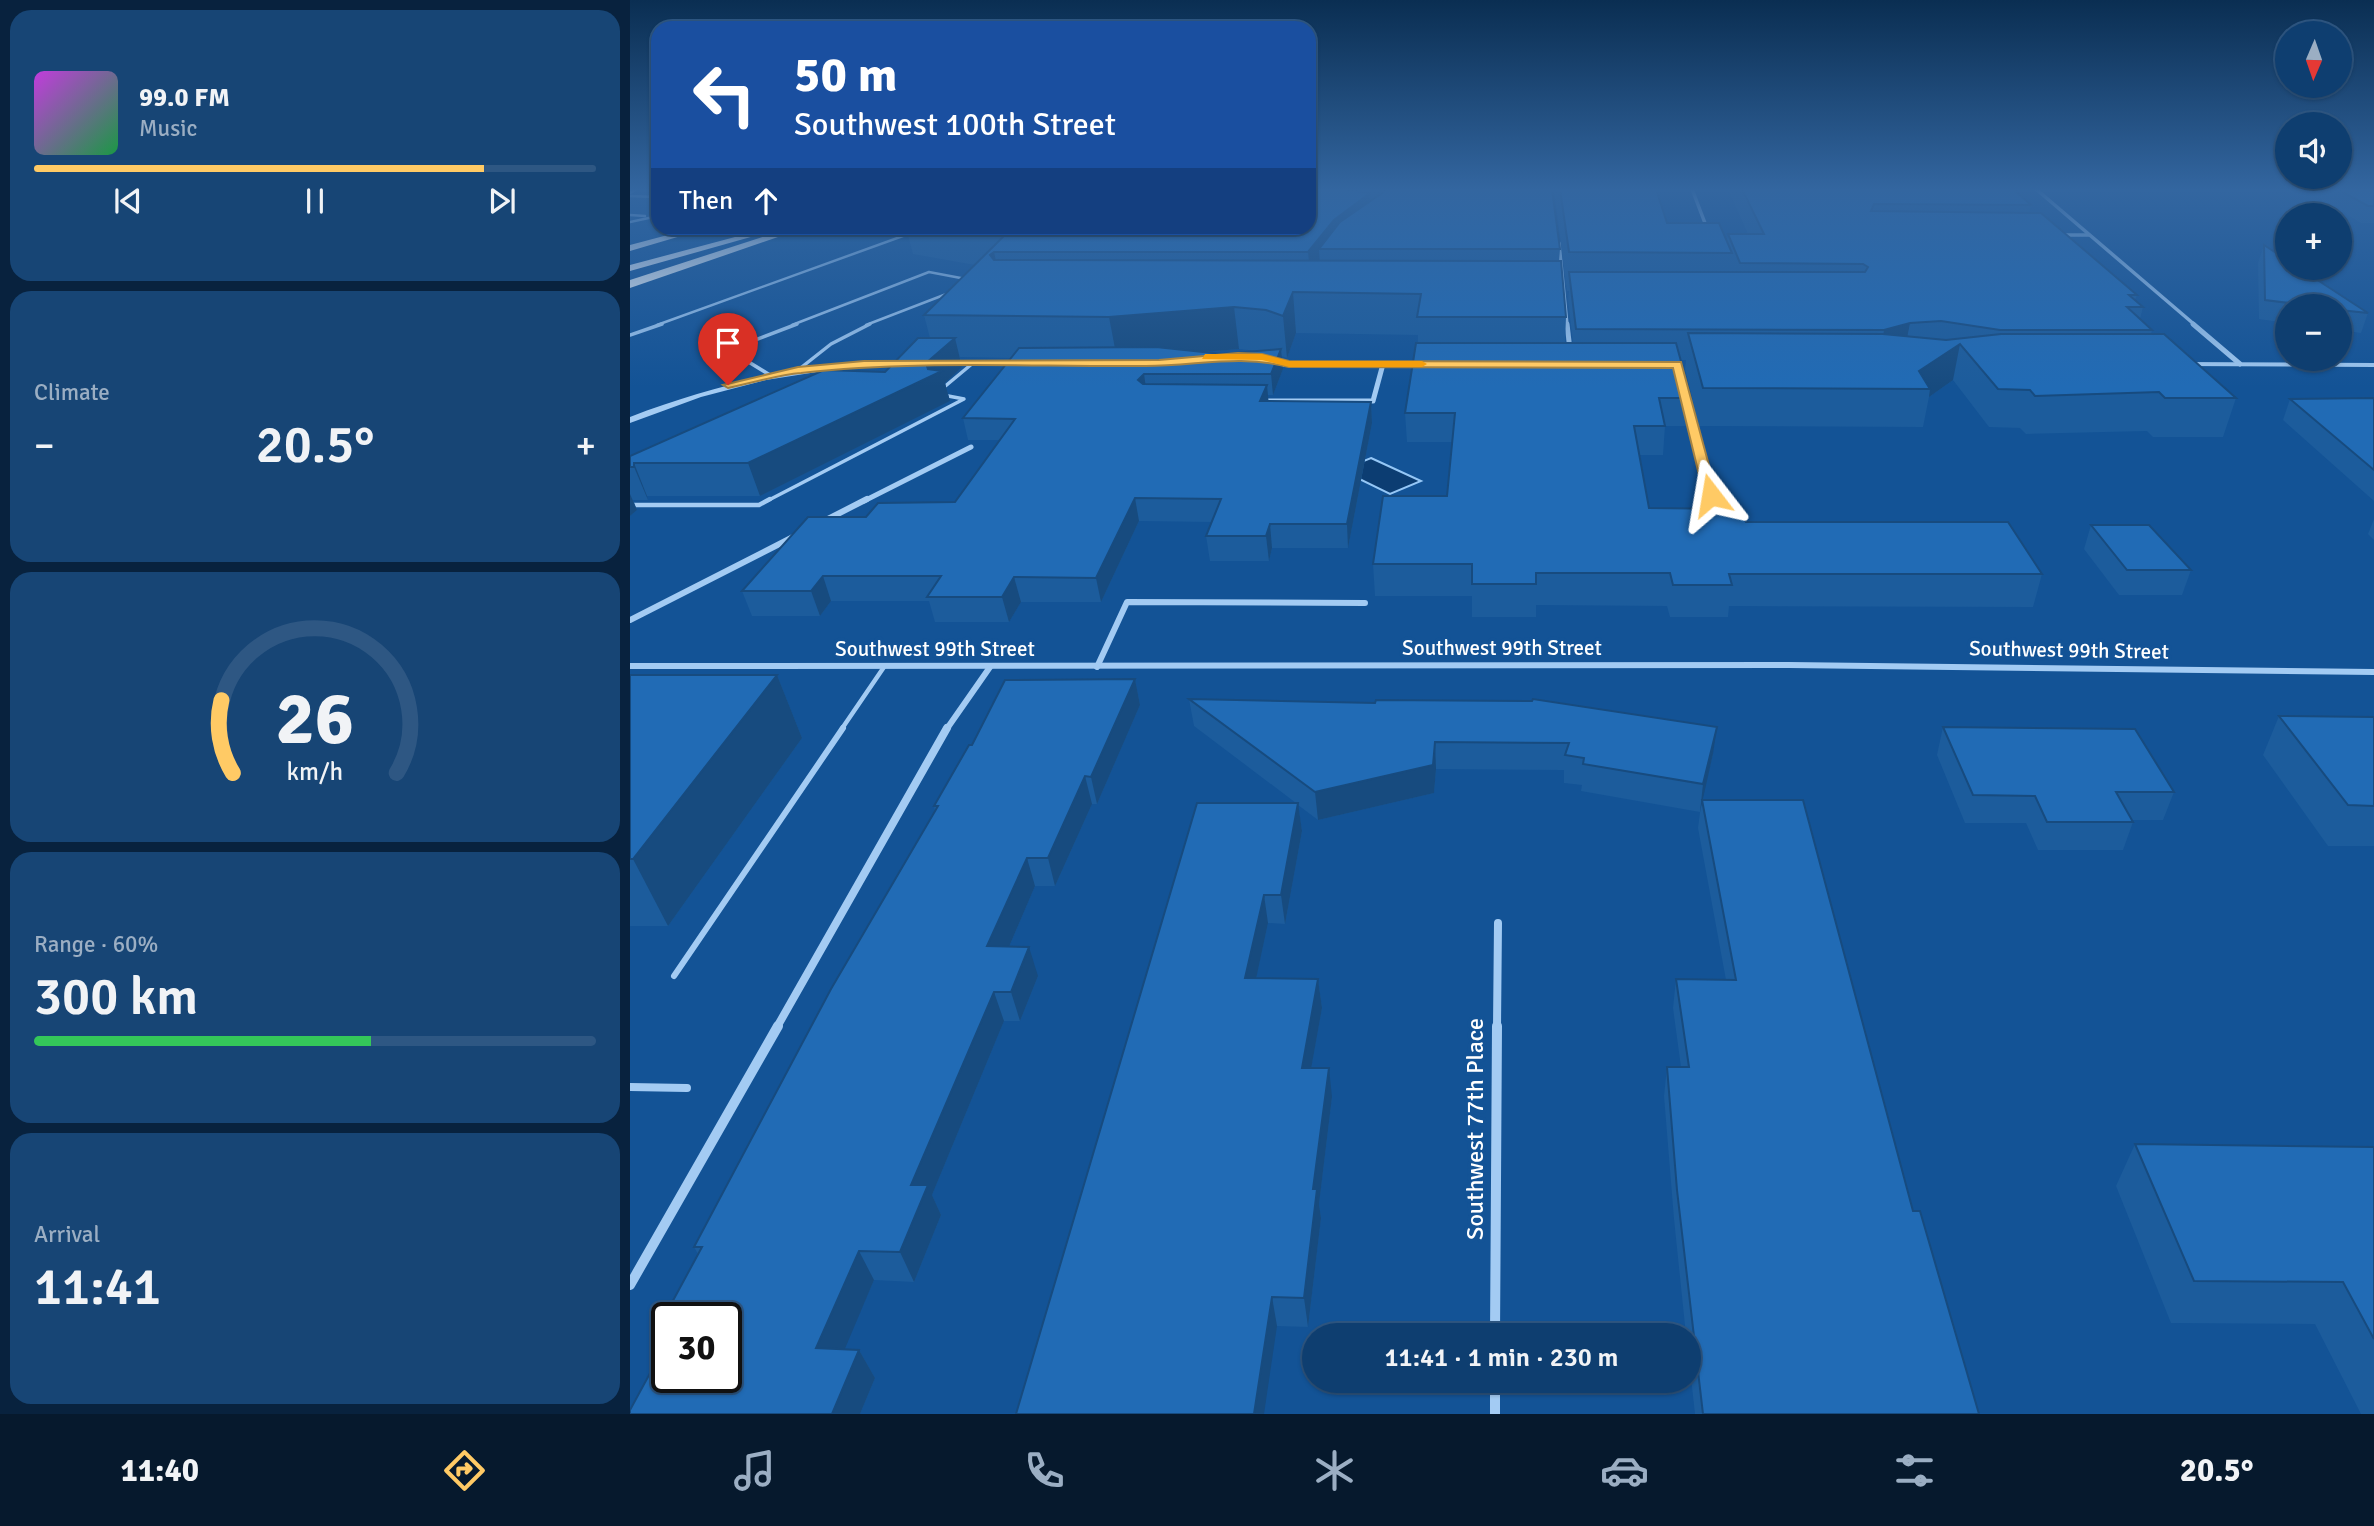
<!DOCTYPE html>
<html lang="en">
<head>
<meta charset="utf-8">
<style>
	:root { --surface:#0e3e70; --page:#174575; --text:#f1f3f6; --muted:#9baec3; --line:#2e5783; --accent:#ffca65 }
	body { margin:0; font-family:Signika,sans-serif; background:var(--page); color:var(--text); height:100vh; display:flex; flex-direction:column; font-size:26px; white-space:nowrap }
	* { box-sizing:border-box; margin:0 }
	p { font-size:23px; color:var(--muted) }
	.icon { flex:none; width:38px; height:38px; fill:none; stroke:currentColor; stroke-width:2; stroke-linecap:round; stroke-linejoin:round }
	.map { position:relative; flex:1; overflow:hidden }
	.panel { display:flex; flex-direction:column; gap:10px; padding:10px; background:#08223e; width:630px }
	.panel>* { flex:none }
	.hud { position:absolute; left:21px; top:21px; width:665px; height:214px; border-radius:21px; box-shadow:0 2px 5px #0004,0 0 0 2px var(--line); background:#1a4fa0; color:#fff; overflow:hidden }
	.needle { width:46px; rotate:182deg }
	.tools { position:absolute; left:1645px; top:21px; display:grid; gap:14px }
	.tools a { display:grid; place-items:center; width:77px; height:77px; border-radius:50%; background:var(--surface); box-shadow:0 2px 5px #0004,0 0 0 2px var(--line); font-size:35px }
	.speed { position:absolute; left:21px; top:1302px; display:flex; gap:14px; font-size:35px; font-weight:700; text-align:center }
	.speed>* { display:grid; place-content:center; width:91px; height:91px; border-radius:50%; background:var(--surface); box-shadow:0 2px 5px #0004,0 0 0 2px var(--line); line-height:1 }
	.speed .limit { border:4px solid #111; border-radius:10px; background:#fff; color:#111 }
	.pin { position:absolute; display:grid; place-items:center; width:60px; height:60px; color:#fff; margin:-72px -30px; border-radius:50% 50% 50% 0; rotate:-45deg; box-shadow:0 0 7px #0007 }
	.pin .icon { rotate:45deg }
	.me { position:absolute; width:77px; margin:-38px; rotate:346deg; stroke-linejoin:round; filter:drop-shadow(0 0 5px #0008) }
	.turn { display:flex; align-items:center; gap:24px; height:147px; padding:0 28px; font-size:32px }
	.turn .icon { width:91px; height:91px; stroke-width:2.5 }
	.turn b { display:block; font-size:49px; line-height:60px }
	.then { display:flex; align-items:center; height:66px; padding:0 28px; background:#0003; gap:14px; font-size:26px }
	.big { font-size:52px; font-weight:600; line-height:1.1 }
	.panel .widget { flex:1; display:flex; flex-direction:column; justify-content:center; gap:10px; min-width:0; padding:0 24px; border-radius:21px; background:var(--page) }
	.panel .dial { align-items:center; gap:0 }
	.dial svg { height:182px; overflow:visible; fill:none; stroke:var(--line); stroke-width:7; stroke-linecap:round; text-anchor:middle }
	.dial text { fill:var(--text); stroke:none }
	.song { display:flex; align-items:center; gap:21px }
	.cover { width:84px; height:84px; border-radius:10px; background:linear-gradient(135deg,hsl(290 70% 55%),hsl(140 70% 35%)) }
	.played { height:7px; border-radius:4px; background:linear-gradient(90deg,var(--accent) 80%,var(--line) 80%) }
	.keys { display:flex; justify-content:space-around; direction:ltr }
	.heat { display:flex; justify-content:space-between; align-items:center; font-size:38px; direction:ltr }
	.charge { height:10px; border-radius:5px; background:linear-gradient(90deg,#34c759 60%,var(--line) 0) }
	.trip { position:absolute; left:672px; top:1323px; width:399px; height:70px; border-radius:35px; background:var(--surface); box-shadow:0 2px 5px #0004,0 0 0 2px var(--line); font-weight:600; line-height:70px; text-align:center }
	.tabs { display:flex; height:112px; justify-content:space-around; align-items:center; background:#06192d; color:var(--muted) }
	.tabs .icon { width:49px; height:49px }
	.tabs .on { color:var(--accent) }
	.tabs b { font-size:32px; color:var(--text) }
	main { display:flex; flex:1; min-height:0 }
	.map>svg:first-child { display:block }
	.water { fill:#0c3d72; stroke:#95c7f6; stroke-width:2 }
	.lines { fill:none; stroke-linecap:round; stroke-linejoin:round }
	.service-far4 { stroke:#a3cbf3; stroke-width:2.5 }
	.service-far3 { stroke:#a3cbf3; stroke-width:3.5 }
	.service-far2 { stroke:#a3cbf3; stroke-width:4.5 }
	.service-far1 { stroke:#a3cbf3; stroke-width:6 }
	.service { stroke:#a3cbf3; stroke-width:8 }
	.minor-far4 { stroke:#a3cbf3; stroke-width:3.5 }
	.minor-far3 { stroke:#a3cbf3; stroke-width:5 }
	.minor-far2 { stroke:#a3cbf3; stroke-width:6 }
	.minor-far1 { stroke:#a3cbf3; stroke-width:8 }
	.minor { stroke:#a3cbf3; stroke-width:10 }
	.tertiary { fill:#a3cbf3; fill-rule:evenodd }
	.trunk { fill:#f7faff; fill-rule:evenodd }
	.motorway { fill:#fff; fill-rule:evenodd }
	.wall { fill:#1c5c9c; fill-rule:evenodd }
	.shaded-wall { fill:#174b7f }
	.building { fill:#216bb5; stroke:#174b7f; stroke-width:2 }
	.route { fill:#ffca65; stroke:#a68342; stroke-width:2 }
	.slow { fill:#f59e0b }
	.labels { text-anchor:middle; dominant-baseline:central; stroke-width:7; stroke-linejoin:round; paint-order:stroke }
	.street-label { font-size:21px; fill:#fff; stroke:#135396 }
	.near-street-label { font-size:24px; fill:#fff; stroke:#135396 }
</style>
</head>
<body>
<main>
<section class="panel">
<div class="widget">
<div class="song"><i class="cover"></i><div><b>99.0 FM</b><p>Music</p></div></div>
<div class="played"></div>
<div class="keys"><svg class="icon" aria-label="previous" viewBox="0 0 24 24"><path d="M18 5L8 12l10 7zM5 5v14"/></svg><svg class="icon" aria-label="pause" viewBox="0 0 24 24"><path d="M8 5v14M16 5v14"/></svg><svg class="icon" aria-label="next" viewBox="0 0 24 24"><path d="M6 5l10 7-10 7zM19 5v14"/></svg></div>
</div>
<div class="widget"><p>Climate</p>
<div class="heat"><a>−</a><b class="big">20.5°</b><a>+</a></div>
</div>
<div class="widget dial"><svg viewBox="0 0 100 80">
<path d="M14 69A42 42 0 1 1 86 69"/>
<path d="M14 69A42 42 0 0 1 9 37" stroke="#ffca65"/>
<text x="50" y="56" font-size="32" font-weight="700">26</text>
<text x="50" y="72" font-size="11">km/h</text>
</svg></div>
<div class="widget"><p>Range · 60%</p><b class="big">300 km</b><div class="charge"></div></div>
<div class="widget"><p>Arrival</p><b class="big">11:41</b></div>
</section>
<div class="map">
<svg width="1744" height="1414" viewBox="0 0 1744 1414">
	<rect width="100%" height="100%" fill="#135396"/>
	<path class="water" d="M741,458l50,23 -31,13 -49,-24z"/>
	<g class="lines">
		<g class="service-far4">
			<path d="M0,193l7,-4"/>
			<path d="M0,196l28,1"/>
			<path d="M0,215l15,1"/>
			<path d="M0,222l28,-6"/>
			<path d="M27,325l268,-97"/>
			<path d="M162,325l137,-53 37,7"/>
			<path d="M236,325l83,-32"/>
		</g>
		<g class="service-far3">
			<path d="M0,335l32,-11"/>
			<path d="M168,370l33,-26 39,-20"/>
			<path d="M140,375l-41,-25 68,-26"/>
			<path d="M313,388l30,-25"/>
			<path d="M137,501l197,-102 -21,-4"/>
		</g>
		<g class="service-far2">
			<path d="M0,505h129l11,-6"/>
			<path d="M211,730l43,-63"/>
		</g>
		<path class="service-far1" d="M44,976l169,-248"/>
		<path class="service" d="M0,1087l57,1"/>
		<g class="minor-far4">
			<path d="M1062,189l16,42"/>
			<path d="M1406,189l159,136"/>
			<path d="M1429,235h30"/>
			<path d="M929,243l8,82"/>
		</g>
		<g class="minor-far3">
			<path d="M937,324l3,26"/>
			<path d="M1563,324l47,40"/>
			<path d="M632,401h111l10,-37"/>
			<path d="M1057,402l24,93"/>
			<path d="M234,501l107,-54"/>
		</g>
		<g class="minor-far2">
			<path d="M194,521l43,-22"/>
			<path d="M0,620l165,-84"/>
			<path d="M0,666l1159,-1 585,7"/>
			<path d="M467,667l30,-65 238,1"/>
			<path d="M316,730l44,-63"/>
		</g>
		<g class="minor-far1">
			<path d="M147,1027l170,-299"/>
			<path d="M867,1027l1,-104"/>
		</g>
		<g class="minor">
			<path d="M0,1285l148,-259"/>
			<path d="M865,1335l2,-309"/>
			<path d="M865,1381v33"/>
		</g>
		<g class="tertiary">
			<path d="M278,361l4,2 -1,2 -75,4 -70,11 -65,17 -71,26v-6c92,-35 179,-54 278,-56z"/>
			<path d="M311,361h79l4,2 -4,2h-76l-4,-2z"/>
			<path d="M659,362h141l4,2 -4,2h-141l-23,4 -4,-2z"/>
			<path d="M1549,362l195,1v4l-192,-1 -4,-2z"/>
		</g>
		<g class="trunk">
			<path d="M64,228h14l-78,23v-6z"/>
			<path d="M139,228h14l-153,43v-6z"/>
		</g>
		<path class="motorway" d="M160,228h14l-174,60v-8z"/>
	</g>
	<g class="wall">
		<path d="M679,189h243l8,60 -1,12 7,56 -1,26h8l-5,-43 1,-9h-2l-13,-102h102l11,34 60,18 1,-7h20l-20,-45h285l18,16 -2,8 108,82 -2,5 8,7 -3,12 12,11 -1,4 85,64 -13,39h-70l-6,-6 -121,3 -6,-6 -31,-1 -36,-47 -24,17 -6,30 -224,-1 -14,-57 1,-9h-5l10,38 -3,28h-23l-2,29h-23l9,53 97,14 296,52 -9,33 -304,-1 -1,11h-58l-3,-11 -131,-1v12h-64v-21h-97l-2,-32 74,-68 5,-54h-45l-2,-29 13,-70v-8l-122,-2 -9,25 -6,-2 2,13 -10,26h-5v7h103l1,21 -24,125h-76l-3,13h-59l-4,-25 6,-14 -73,-1 -38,81h-80l-12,20h-74l-6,-21h-98l-11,15h-68l-10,-25 124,-74 89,-15 44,-62h-31l-5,-22 48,-60 -51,-1 2,10 -17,16 5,18 -190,95h-113l1,4h-15l4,10 -7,6v-60l255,-84 45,-34 -6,-23 51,-50 -62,-11 -7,-26h403zM609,349l18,2 -35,3 -19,-2z"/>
		<path d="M1674,189h70v34h-13z"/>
		<path d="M1634,245l104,68 -7,20 -21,-3v-24h-53v17l-28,-4 -1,-56z"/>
		<path d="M1744,398v103l-91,-81 7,-21z"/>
		<path d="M1744,519v21l-6,-6z"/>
		<path d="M1461,525l100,45 -9,25h-63l-35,-46z"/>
		<path d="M0,675h147l25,63 -134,188h-38z"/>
		<path d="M505,679l5,26 -43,99h-5l-37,82h-20l-26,61 29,29 -18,45h-16l-72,174 9,20 -27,67 -40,-2 -30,69 15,1 16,28 -15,36h-230l35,-69 -9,-13 42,-78 -4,-7 241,-436 -1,-5 38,-61zM37,1318l59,59h-59z"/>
		<path d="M559,699l524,55 -11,46 211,411 66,203h-284l-6,-54v-25h-3l-12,-116 -10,-123 3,-29h14l-8,-59 3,-29 50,1 -28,-152 3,-23 -1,7 -119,-21 1,-6 -18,-2v-13l-128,-1 -2,24 -116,27 -20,-15 4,26 -17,93 -17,-1 -12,55 62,1 4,29 -11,60 21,29 -13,107 2,14 -13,109 -31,-1 -261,88 280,-611 -102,-77z"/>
		<path d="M1649,716l95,1v129h-46l-65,-91z"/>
		<path d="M1313,727l231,65 -11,28h-32l2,2 -10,28h-85l-12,-27h-61l-28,-68z"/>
		<path d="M1505,1144l239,3v267h-13l-46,-90 -144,-1 -55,-137z"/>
	</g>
	<g class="shaded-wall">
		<path d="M740,193l2,36 -53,20 2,29 -9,13 -4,-39 26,-32z"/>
		<path d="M364,252l9,39 -13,-36z"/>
		<path d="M663,292l3,41 -9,25 -4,-42z"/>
		<path d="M604,307l5,42 -122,10 -8,-42z"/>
		<path d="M1280,323l-6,30 -25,7 5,-30z"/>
		<path d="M325,338l7,29 -17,16 5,18 -190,95 -12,-33 178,-100z"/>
		<path d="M1330,344l-7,36 -24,17 1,-8 -11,-18z"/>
		<path d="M651,349l2,20 -10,26 -2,-21z"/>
		<path d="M514,374l3,21 -9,-15z"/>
		<path d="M637,385l2,21 -9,-5z"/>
		<path d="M741,402l1,21 -24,125 -1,-24z"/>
		<path d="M4,463l13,33 1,4 -14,-33z"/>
		<path d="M0,494l7,16 -7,6z"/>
		<path d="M505,498l4,23 -38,81 -5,-24z"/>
		<path d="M640,524l2,24 -3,13 -3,-25z"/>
		<path d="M193,576l8,25 -11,15 -9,-25z"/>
		<path d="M384,577l7,25 -12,20 -7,-25z"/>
		<path d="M147,675l25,63 -134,188 -35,-67z"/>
		<path d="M505,679l5,26 -43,99 -6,-27z"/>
		<path d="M1087,727l-4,27 -13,58 3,-28z"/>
		<path d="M805,742l1,27 -2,24 -116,27 -3,-28z"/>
		<path d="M455,776l7,28 -37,82 -7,-28z"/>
		<path d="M668,803l4,28 -17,93 -4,-29z"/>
		<path d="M397,858l8,28 -38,89 -10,-29z"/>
		<path d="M634,895l4,28 -18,84 -5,-29z"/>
		<path d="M399,947l9,29 -18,45 -9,-29z"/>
		<path d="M688,979l4,29 -16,89 -4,-29z"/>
		<path d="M364,992l10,29 -72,174 9,20 -27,67 -14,-30 11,-67z"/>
		<path d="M699,1068l3,29 -13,107 2,14 -13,109 -4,-29 9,-109z"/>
		<path d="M229,1251l15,29 -41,97 -17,-29z"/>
		<path d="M642,1297l5,29 -13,88h-10z"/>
		<path d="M229,1350l16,28 -15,36h-28z"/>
	</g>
	<g class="building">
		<path d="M679,189h34l27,4 -36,27 -26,32h-314l-4,3 4,5 567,1 5,56h-149l4,-23 -128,-2 -10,24 -17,-6 -32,-3 -125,10 -185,-2 82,-81 -39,-6h342z"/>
		<path d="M758,189h164l8,60h-241l21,-27z"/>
		<path d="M930,189h96l11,34h52l13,30 -163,-1z"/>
		<path d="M1112,189h271l18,16 -157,-1 -3,7 170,2 96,82h-8l14,12h-16l25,23h-152l-59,-9 -31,2 -26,7 -308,-1 -7,-57h296l3,-5 -5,-3 -123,-1 -12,-29h36z"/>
		<path d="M1707,189h37v17h-6z"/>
		<path d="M1634,245l23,15v8h12l69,45 -28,-3v-4h-27l-48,-6z"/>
		<path d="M1058,333l195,1 63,6 55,-6h163l72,64h-71l-6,-6 -124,4 -5,-6 -32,-1 -38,-45 -41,27 11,18 -227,-1z"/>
		<path d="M288,338h37l-29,25 2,6 14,2 -194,92h-114v4h-4v-11l194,-86 61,2z"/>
		<path d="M786,343h260l15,55h-32l6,28h-31l15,82 92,1 5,13h262l34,52h-313l3,11h-59l-3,-12h-134v11h-64v-20h-99l10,-68h64l8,-83h-50z"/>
		<path d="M526,347l66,7 59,-5 -10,25h-127l-6,6 5,4 124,1 -7,16 111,1 -24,122h-77l-4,12h-60l15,-37 -86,-1 -39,80 -82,-1 -12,20h-75l14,-21h-118l-12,15h-69l66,-74h58l12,-14 77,-1 60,-83 -52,-1 56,-70z"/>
		<path d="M1744,398v72l-84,-71z"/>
		<path d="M1461,525h58l42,45h-64z"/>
		<path d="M0,675h147l-144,184h-3z"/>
		<path d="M505,679l-44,98 -6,-1 -37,82h-21l-40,88 42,1 -18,45h-17l-83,193h17l-28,67 -41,-1 -43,97 43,2 -27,64h-202v-4l37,-68v35h59v-59h-59v14h-11l46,-85h-8l137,-258 107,-183h-4l35,-61h3l33,-65z"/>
		<path d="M559,699l186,4 1,-3 156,1 1,-2 184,28 -14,57 -120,-20 1,-6 -19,-3 4,-12 -134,-1 -2,23 -118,27z"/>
		<path d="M1649,716l95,1v89l-26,-1z"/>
		<path d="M1313,727l192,2 39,63h-58l17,30h-86l-12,-26 -62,-1z"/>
		<path d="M1072,800h101l110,411h7l59,203h-276l-26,-224 -10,-123h22l-13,-88 60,1z"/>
		<path d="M567,803h101l-17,92h-17l-19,83 73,1 -16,89h27l-16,121h4l-13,109 -32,-1 -18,117h-238z"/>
		<path d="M1505,1144l239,3v192l-31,-57 -149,-1z"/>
	</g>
	<linearGradient id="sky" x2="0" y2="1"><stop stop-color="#0a2e52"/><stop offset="0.49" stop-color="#3366a0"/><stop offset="1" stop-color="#3366a0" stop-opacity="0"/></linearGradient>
	<rect width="1744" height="387" fill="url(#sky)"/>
	<path class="route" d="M608,353l24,1 27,7 392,1 36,133 -6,4 -7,-4 -31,-127 -384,-1c-51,-13 -91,-1 -143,-1 -114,1 -231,-6 -345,7 -24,2 -49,10 -73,15l-5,-3 75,-18 66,-6 295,-1z"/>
	<path class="slow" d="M575,354h57l27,7h133l5,3 -5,3h-133l-27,-7 -60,-1z"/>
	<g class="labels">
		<g class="street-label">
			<text x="872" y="648">Southwest 99th Street</text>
			<text x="305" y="649">Southwest 99th Street</text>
			<text transform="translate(1439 650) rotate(1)">Southwest 99th Street</text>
		</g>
		<g class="near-street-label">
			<text transform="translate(845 1129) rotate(-90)">Southwest 77th Place</text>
		</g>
	</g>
</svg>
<div class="tools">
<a><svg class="needle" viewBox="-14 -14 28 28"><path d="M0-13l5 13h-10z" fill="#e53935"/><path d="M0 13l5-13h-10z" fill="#9baec3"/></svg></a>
<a><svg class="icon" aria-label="sound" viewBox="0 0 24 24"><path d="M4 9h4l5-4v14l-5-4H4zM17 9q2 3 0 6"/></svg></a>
<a>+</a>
<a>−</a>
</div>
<div class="speed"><div class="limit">30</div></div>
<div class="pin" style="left:98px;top:385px;background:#d93025"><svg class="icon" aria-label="arrive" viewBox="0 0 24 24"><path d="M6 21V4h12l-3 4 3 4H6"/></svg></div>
<svg class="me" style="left:1081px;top:495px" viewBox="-20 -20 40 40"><path d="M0-17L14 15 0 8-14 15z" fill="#ffca65" stroke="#fff" stroke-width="4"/></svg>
<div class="trip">11:41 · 1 min · 230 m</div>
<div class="hud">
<div class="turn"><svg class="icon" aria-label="left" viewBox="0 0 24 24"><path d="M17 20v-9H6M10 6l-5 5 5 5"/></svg><div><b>50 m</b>Southwest 100th Street</div></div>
<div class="then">Then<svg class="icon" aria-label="ahead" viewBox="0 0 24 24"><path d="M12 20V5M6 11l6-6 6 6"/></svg></div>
</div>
</div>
</main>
<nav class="tabs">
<b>11:40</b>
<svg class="icon on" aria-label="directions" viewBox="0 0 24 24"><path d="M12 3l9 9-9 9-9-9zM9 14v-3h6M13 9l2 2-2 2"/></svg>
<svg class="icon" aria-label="music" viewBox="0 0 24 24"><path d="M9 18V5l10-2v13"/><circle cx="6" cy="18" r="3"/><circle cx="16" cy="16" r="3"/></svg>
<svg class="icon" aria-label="phone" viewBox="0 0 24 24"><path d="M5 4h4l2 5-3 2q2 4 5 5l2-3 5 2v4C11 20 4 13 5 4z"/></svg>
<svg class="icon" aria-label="climate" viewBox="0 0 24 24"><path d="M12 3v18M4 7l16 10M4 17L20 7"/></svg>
<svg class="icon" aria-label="car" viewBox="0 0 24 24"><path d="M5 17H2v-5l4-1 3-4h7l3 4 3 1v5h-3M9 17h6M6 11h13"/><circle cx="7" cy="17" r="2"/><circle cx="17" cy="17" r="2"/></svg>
<svg class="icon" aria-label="filters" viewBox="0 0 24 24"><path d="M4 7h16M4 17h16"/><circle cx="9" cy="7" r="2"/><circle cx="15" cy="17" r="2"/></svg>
<b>20.5°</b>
</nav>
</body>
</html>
